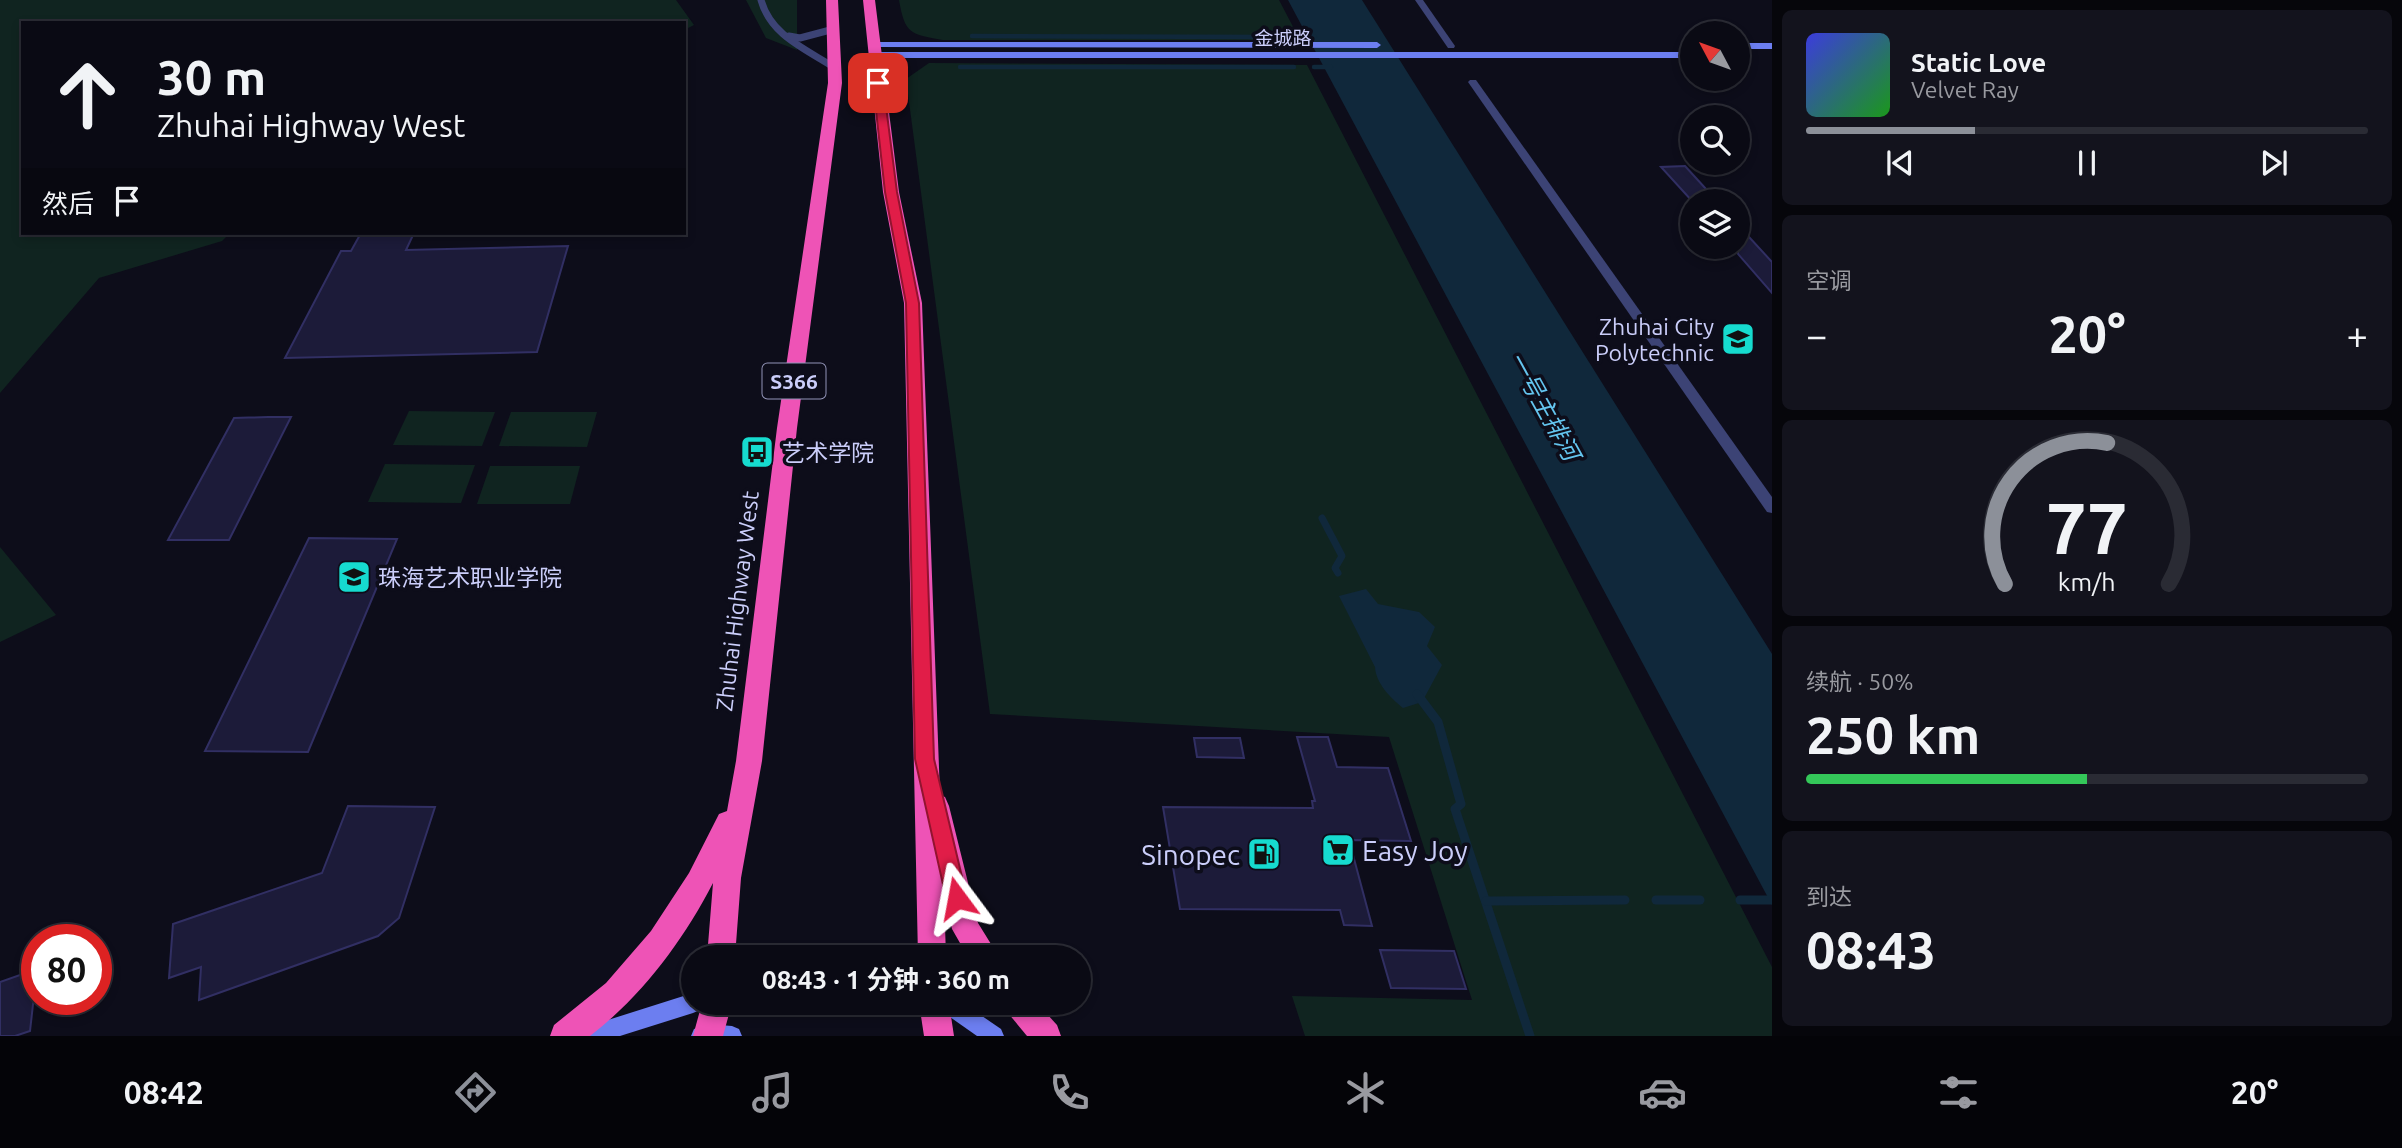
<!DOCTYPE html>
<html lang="zh">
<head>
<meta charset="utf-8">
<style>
	:root { --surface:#0a0a14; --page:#13131d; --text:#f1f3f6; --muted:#999aa0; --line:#2a2b34; --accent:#8c9099 }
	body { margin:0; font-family:Ubuntu,"Noto Sans SC",sans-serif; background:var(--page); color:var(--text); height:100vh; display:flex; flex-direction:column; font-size:26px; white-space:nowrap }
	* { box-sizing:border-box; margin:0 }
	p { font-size:23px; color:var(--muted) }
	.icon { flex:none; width:38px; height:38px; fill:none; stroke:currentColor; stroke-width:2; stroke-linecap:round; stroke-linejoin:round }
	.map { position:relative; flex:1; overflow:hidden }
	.drawer { display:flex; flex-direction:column; gap:10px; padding:10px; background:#06060b; width:630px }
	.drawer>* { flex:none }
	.guide { position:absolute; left:21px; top:21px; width:665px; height:214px; border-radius:0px; box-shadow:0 4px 10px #0003,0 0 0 2px var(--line); background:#0a0a14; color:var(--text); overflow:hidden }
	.needle { width:46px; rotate:311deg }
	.controls { position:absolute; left:1680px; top:21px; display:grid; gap:14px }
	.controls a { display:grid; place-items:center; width:70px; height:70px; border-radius:50%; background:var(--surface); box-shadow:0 4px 10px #0003,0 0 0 2px var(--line); font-size:35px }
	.speed { position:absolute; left:21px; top:924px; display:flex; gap:14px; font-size:35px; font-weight:700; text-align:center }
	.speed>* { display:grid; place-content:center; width:91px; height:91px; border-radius:50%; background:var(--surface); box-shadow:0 4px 10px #0003,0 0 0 2px var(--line); line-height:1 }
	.speed .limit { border:10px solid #d22; background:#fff; color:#111 }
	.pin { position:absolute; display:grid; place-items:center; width:60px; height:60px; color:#fff; margin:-30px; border-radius:14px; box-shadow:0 4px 10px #0006 }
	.me { position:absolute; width:77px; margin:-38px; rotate:347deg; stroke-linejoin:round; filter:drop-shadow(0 0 5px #0008) }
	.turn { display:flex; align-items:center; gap:24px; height:147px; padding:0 21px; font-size:32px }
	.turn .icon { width:91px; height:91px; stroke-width:2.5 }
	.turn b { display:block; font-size:49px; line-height:60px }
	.then { display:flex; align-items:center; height:66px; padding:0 21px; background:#0003; gap:14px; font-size:26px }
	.big { font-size:52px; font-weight:700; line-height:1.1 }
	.drawer .tile { flex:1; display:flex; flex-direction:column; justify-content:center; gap:10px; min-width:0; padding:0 24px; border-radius:10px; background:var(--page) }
	.drawer .dial { align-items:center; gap:0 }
	.dial svg { height:182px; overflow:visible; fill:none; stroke:var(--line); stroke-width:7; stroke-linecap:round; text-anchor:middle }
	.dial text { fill:var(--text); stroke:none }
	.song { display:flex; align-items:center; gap:21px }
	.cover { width:84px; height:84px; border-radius:10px; background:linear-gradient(135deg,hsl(240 70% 55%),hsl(120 70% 35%)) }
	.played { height:7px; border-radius:4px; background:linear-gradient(90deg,var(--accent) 30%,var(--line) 30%) }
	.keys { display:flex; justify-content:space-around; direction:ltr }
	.heat { display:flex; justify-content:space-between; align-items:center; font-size:38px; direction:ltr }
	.charge { height:10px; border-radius:5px; background:linear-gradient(90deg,#34c759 50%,var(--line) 0) }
	.trip { position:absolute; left:681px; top:945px; width:410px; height:70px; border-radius:35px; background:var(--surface); box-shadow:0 4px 10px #0003,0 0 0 2px var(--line); font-weight:700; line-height:70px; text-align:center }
	.tab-bar { display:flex; height:112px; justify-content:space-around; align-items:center; background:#040408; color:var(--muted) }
	.tab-bar .icon { width:49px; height:49px }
	.tab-bar .current { color:var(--accent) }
	.tab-bar b { font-size:32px; color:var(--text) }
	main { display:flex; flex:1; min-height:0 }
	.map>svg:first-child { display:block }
	.green { fill:#102420 }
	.water { fill:#10283b }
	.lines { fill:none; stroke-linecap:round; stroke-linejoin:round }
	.stream-far2 { stroke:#10283b; stroke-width:4.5 }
	.stream-far1 { stroke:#10283b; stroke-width:7 }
	.stream { stroke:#10283b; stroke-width:9 }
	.building { fill:#1c1b39; stroke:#312f63; stroke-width:2 }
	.lane { stroke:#3c4375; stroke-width:7 }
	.street { fill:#3c4375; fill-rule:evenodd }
	.secondary { fill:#6c7ef0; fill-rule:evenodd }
	.highway { fill:#ee53b6; fill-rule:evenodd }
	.route { fill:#e11d48; stroke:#92132f; stroke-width:2 }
	.labels { text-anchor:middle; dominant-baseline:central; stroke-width:7; stroke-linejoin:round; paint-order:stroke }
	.far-street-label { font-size:19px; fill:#cbcefa; stroke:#0d0d1a }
	.shield { fill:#0d0d1a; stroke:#9294b7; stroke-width:2 }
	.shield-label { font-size:21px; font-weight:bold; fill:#cbcefa }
	.poi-label { font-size:23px; fill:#cbcefa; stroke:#0d0d1a; text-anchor:start }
	.street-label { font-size:23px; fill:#cbcefa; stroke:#0d0d1a }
	.water-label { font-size:24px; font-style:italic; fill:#64c5ef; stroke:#0d0d1a }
	.near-poi-label { font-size:28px; fill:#cbcefa; stroke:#0d0d1a; text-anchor:start }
</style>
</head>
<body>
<main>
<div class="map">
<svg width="1772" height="1036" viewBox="0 0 1772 1036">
	<rect width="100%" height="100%" fill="#0d0d1a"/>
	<g class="green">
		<path d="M0,0h676l18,25 -10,5v-7h-661v210h207l-8,8 -123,37 -99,115z"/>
		<path d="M746,0h51v50l-31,-12z"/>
		<path d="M899,0h380l21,40h-357c-33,-6 -38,-6 -44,-40z"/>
		<path d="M929,63l378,2 465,902v69h-467l-13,-40 180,4 -83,-263 -399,-23 -84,-635z"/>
		<path d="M409,411l86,1 -13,34 -89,-1z"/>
		<path d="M511,412h86l-10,35 -88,-1z"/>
		<path d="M385,464l90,1 -14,38 -93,-1z"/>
		<path d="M490,466h90l-10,38h-93z"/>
		<path d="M0,547l56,68 -56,27z"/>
	</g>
	<g class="water">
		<path d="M1288,0h74l410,654v251z"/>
		<path d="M1366,589l12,15 41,8 16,15 -8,19 15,19 -20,37 -19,6c-12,-10 -27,-24 -28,-41l-36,-71z"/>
	</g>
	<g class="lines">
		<g class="stream-far2">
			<path d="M972,36l308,1"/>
			<path d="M1295,37h20"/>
			<path d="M960,67h334"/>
			<path d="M1314,67h17"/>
		</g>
		<path class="stream-far1" d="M1322,518l20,38 -7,12 3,5"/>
		<g class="stream">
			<path d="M1417,694l21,28 23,82 -6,5 75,227"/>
			<path d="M1656,900h44"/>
			<path d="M1740,900h32"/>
			<path d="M1486,901l139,-1"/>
		</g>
	</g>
	<g class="building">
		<path d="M1685,166l32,35h-25l-31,-34z"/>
		<path d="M1738,225l34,37v31l-34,-39z"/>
		<path d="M361,233h53l-8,17 162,-4 -31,106 -252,6 56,-107h10z"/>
		<path d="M268,417h23l-62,123h-61l66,-122z"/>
		<path d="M309,538l88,1 -89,213 -103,-1z"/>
		<path d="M1297,737h31l9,30 51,1 23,73 -62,-1 23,86 -28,-1 -4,-15 -160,-1 -17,-102 150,1 -1,-7h3z"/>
		<path d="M1194,738h46l4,20 -47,-1z"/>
		<path d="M348,806l87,1 -36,111 -21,18 -179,64 2,-33 -32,11 4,-54 149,-51z"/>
		<path d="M1380,950l74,1 12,38 -75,-1z"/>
		<path d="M37,969l-7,62 -15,5h-15v-54z"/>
	</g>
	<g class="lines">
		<g class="lane">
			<path d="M761,0c10,36 45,49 74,68"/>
			<path d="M789,36l11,2 34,-9"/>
		</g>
		<g class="street">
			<path d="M1415,0h8l32,46 -1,2h-6z"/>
			<path d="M1470,80h6l296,417v16l-5,-1 -299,-430z"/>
		</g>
		<g class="secondary">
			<path d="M875,42h502l4,3 -4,3 -505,-1 -1,-2z"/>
			<rect x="1738" y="43" width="34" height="6"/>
			<path d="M1692,52v6h-817l-4,-3 4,-3z"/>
			<path d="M693,993v10h10l-3,7 -7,3 -73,23h-41l3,-7 7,-3z"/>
			<path d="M937,1003h26l38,26 3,7h-27l-37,-26z"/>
			<path d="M708,1024l24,2 7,3 3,7h-51l3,-7z"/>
		</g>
		<g class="highway">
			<path d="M826,0h12l4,83 -45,345 -35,333 -21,117 -6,79h-28l6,-74c-30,58 -71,113 -123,153h-40l4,-11 52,-42 45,-52 38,-58 30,-59 8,-3 9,-50 41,-333 51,-345z"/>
			<path d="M863,0h12l24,192 23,111 18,492 5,2 4,9 29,117 21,34h-31l-16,-28 -8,-34 2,62h-28l-14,-654 -21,-111z"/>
			<path d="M702,1003h30l-9,33h-30z"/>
			<path d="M919,1003h30l5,33h-30z"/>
			<path d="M1003,1003h34l20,22 4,11h-34l-19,-23z"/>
		</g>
	</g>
	<path class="route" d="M878,80l5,3 14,109 22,111 15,456 33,139 -3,7 -7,3 -7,-3 -4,-7 -31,-139 -9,-456 -21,-111 -12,-109z"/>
	<defs>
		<symbol id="university-square" viewBox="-11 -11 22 22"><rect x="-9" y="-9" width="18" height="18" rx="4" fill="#16dbcf" stroke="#0d0d1a"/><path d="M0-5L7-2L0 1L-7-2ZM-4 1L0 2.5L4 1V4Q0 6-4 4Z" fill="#111"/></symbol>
		<symbol id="bus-square" viewBox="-11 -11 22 22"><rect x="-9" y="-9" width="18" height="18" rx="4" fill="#16dbcf" stroke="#0d0d1a"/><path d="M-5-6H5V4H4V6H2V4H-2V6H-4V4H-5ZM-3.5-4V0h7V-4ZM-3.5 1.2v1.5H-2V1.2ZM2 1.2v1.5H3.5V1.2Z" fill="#111"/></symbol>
		<symbol id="supermarket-square" viewBox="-11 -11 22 22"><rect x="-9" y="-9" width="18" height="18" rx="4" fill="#16dbcf" stroke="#0d0d1a"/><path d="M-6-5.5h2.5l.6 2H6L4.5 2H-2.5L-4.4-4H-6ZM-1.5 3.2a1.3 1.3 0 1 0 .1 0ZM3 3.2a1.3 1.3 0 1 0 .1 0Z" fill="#111"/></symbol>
		<symbol id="fuel-square" viewBox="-11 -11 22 22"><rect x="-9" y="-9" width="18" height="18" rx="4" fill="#16dbcf" stroke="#0d0d1a"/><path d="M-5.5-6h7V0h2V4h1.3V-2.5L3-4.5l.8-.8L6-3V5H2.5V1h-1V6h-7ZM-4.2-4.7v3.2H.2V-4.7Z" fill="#111"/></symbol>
	</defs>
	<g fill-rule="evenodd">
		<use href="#university-square" x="1719" y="320" width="38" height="38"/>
		<use href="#bus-square" x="738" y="433" width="38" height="38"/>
		<use href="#university-square" x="335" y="558" width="38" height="38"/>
		<use href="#supermarket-square" x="1319" y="831" width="38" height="38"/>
		<use href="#fuel-square" x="1245" y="835" width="38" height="38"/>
	</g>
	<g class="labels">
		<g class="far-street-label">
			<text x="1283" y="38">金城路</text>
		</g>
		<rect class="shield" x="762.5" y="363.5" width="63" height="35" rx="5"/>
		<g class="shield-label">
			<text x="794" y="381">S366</text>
		</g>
		<g class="poi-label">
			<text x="1714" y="326" text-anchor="end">Zhuhai City<tspan x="1714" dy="26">Polytechnic</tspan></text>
			<text x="782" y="452">艺术学院</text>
			<text x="378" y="577">珠海艺术职业学院</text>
		</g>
		<g class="street-label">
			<text transform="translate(737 601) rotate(-83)">Zhuhai Highway West</text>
		</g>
		<g class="water-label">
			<text transform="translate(1544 406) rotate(61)">一号主排河</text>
		</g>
		<g class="near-poi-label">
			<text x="1362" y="850">Easy Joy</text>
			<text x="1240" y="854" text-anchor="end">Sinopec</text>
		</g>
	</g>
</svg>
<div class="controls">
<a><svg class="needle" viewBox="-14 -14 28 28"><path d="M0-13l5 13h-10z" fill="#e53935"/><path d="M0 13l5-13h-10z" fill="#999aa0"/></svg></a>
<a><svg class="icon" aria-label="search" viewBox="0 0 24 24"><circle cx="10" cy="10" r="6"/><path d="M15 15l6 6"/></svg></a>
<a><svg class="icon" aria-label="layers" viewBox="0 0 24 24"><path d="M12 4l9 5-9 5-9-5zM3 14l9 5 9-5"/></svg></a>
</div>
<div class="speed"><div class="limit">80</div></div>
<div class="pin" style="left:878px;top:83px;background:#d93025"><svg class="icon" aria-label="arrive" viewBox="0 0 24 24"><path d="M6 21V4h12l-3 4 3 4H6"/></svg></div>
<svg class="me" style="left:957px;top:898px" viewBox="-20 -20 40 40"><path d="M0-17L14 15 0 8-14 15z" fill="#e11d48" stroke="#fff" stroke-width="4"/></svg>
<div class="trip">08:43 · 1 分钟 · 360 m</div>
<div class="guide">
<div class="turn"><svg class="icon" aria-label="ahead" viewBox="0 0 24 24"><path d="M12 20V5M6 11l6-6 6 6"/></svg><div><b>30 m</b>Zhuhai Highway West</div></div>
<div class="then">然后<svg class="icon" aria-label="arrive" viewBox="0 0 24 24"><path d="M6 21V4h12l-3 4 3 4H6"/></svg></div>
</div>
</div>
<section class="drawer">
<div class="tile">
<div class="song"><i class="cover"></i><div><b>Static Love</b><p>Velvet Ray</p></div></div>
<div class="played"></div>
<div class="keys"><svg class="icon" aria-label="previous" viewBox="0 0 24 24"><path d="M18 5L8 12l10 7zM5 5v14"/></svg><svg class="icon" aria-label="pause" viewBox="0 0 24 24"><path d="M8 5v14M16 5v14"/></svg><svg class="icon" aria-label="next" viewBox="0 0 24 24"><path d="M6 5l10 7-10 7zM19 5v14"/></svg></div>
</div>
<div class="tile"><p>空调</p>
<div class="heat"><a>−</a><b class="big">20°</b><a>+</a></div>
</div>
<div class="tile dial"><svg viewBox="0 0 100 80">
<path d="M14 69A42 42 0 1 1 86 69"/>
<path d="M14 69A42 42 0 0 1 59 7" stroke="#8c9099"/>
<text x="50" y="56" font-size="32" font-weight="700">77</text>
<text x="50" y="72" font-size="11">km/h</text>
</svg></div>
<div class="tile"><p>续航 · 50%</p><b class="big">250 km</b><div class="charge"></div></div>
<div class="tile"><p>到达</p><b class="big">08:43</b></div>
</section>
</main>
<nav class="tab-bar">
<b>08:42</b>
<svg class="icon current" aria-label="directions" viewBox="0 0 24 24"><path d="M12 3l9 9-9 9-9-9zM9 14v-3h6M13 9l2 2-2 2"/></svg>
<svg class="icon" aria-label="music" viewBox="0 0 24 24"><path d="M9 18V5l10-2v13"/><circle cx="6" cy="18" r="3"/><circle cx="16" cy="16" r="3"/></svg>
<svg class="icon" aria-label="phone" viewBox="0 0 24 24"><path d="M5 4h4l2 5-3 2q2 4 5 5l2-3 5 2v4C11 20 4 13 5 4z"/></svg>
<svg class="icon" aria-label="climate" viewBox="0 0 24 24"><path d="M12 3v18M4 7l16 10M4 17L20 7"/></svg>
<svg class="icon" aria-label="car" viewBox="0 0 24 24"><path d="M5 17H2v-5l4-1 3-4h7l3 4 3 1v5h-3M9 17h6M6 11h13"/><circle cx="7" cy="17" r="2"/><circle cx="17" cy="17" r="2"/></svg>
<svg class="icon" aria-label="filters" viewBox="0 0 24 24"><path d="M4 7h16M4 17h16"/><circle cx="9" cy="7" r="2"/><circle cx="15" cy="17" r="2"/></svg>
<b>20°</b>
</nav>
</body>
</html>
